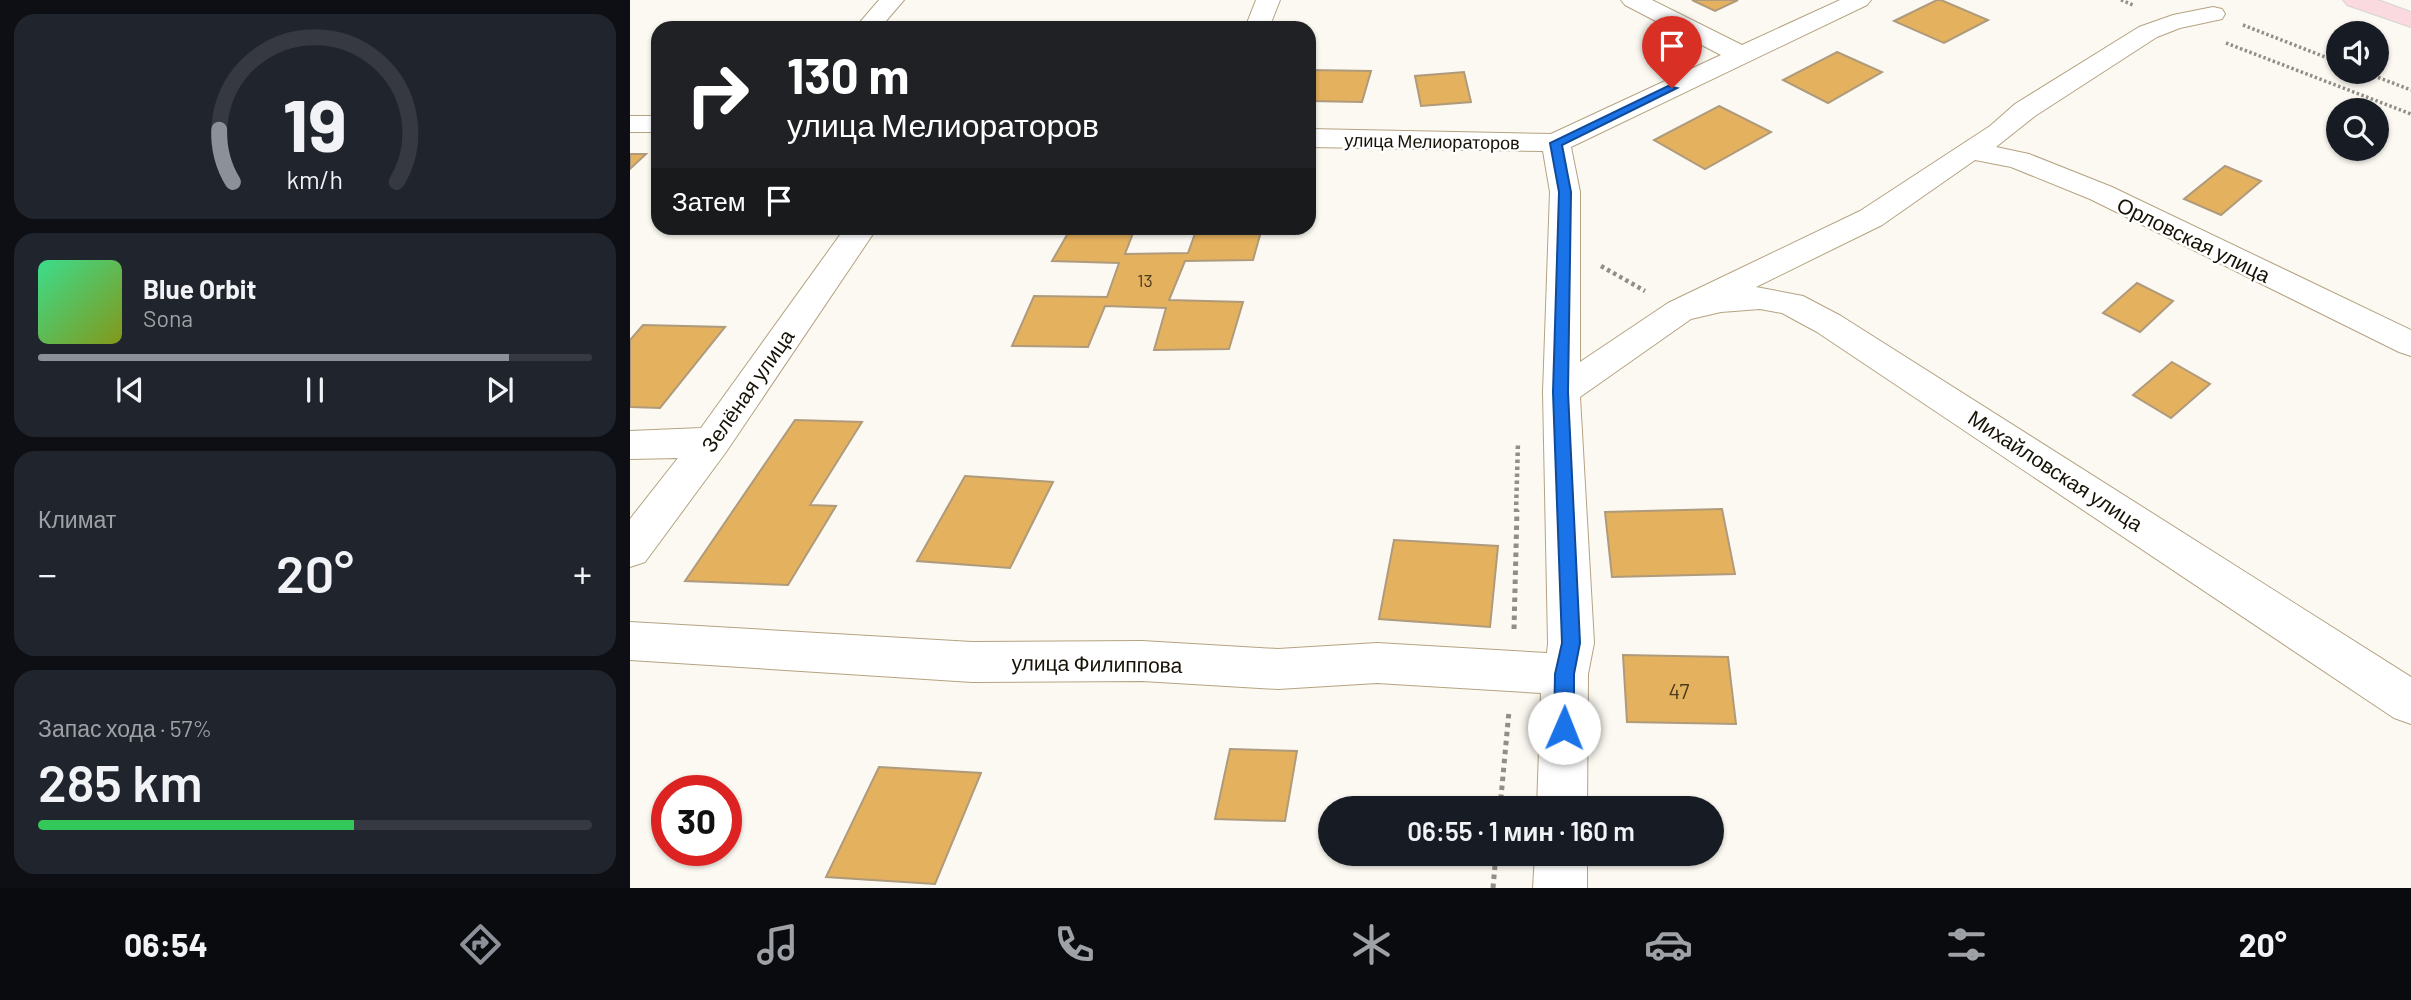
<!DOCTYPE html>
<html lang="ru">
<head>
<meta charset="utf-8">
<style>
	:root { --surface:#171b24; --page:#20242c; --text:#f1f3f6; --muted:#9ea1a6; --line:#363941; --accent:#8c9099 }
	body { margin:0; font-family:Barlow,sans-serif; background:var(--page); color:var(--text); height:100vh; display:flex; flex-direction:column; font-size:26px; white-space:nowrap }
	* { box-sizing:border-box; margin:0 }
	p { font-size:23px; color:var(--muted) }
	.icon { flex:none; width:38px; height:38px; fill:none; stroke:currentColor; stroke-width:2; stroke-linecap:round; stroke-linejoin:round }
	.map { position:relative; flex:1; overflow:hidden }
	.side { display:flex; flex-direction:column; gap:14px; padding:14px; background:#0d0f14; width:630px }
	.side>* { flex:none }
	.banner { position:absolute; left:21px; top:21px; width:665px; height:214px; border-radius:21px; box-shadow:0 2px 5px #0004; background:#202124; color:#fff; overflow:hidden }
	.fabs { position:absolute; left:1696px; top:21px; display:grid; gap:14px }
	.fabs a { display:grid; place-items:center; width:63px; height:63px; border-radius:50%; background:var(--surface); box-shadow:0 2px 5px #0004; font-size:35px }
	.speed { position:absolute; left:21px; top:775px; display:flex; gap:14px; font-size:35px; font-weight:700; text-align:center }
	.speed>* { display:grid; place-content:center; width:91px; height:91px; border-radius:50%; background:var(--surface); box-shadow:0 2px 5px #0004; line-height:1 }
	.speed .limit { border:10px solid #d22; background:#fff; color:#111 }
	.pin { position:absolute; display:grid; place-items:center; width:60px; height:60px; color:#fff; margin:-72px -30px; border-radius:50% 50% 50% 0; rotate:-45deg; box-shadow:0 0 7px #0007 }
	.pin .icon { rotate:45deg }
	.me { position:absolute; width:77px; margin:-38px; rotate:1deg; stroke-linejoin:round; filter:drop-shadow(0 0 5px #0008) }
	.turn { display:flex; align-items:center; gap:24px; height:147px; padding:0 21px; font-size:32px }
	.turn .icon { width:91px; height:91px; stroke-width:2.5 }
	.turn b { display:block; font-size:49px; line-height:60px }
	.then { display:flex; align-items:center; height:66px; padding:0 21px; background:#0003; gap:14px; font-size:26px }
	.big { font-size:52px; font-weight:600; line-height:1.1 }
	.side .widget { flex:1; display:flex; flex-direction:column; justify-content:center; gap:10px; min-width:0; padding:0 24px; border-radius:21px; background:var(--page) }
	.side .dial { align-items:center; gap:0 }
	.dial svg { height:182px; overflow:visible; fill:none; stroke:var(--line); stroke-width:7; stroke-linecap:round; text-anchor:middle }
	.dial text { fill:var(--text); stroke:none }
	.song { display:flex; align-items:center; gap:21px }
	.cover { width:84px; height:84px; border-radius:10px; background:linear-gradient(135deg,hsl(150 70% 55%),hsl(70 70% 35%)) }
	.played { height:7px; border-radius:4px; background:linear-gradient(90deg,var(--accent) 85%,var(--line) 85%) }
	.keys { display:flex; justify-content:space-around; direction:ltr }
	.heat { display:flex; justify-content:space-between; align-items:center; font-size:38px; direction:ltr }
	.charge { height:10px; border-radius:5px; background:linear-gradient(90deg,#34c759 57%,var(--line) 0) }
	.trip { position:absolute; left:688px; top:796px; width:406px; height:70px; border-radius:35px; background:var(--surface); box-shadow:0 2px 5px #0004; font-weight:600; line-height:70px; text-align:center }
	.dock { display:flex; height:112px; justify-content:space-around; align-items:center; background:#090b0e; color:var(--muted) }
	.dock .icon { width:49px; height:49px }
	.dock .active { color:var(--accent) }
	.dock b { font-size:32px; color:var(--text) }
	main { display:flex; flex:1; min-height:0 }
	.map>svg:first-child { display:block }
	.building { fill:#e4b25f; stroke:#af9a7b; stroke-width:2 }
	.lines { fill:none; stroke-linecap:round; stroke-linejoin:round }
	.minor-casing { stroke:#b4a382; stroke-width:2 }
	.primary-casing { stroke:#d5d4d2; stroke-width:2 }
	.path-far2 { stroke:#928e85; stroke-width:3.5; stroke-dasharray:2.5 2.5; stroke-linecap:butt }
	.path-far1 { stroke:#928e85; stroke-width:4.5; stroke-dasharray:3.5 3.5; stroke-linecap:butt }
	.path { stroke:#928e85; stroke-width:5; stroke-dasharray:4.5 4.5; stroke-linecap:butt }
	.minor { fill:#fff; fill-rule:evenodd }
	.primary { fill:#fad9df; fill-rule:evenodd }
	.route { fill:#1a73e8; stroke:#114b97; stroke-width:2 }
	.labels { text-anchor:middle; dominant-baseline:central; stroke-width:5; stroke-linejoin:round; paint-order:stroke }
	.far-street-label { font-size:18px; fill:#181206; stroke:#fff }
	.number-label { font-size:18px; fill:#4b3a1c }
	.street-label { font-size:21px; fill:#181206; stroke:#fff }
	.near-number-label { font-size:21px; fill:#4b3a1c }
</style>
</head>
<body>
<main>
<section class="side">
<div class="widget dial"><svg viewBox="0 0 100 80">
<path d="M14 69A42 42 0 1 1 86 69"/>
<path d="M14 69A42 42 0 0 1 8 46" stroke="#8c9099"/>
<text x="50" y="56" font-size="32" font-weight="700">19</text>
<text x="50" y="72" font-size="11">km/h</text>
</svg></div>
<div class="widget">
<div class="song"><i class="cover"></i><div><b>Blue Orbit</b><p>Sona</p></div></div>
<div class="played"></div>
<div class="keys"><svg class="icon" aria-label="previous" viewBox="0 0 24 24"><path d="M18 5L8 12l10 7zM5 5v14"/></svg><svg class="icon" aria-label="pause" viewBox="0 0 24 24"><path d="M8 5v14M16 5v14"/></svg><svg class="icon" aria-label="next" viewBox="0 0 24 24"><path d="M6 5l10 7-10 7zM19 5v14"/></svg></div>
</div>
<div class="widget"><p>Климат</p>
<div class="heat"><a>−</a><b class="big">20°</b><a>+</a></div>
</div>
<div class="widget"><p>Запас хода · 57%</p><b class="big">285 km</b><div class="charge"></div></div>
</section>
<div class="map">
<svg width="1781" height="888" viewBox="0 0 1781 888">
	<rect width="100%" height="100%" fill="#fcf9f2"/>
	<g class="building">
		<path d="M1062,0h46l-23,11z"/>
		<path d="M1307,0h4l47,20 -44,23 -50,-22z"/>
		<path d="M1207,52l45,20 -54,31 -45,-23z"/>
		<path d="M679,70l62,1 -9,31 -53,-1z"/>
		<path d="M834,72l7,30 -50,4 -6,-30z"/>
		<path d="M1089,106l52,26 -66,37 -51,-29z"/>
		<path d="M0,154h16l-16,15z"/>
		<path d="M1595,166l36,15 -40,34 -37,-16z"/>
		<path d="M441,228h64l-10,26 63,-1 9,-25h65l-9,32 -68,1 -16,39 74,2 -14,47 -75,1 12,-42 -61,-2 -17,41 -76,-1 22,-50 73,1 12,-34 -67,-2z"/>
		<path d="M1507,283l36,18 -33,31 -37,-19z"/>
		<path d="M13,325l82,2 -65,81 -30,-1v-67z"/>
		<path d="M1542,362l38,22 -39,34 -38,-23z"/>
		<path d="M165,420l67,2 -52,83 26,1 -48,79 -103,-4z"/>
		<path d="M335,476l88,6 -43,86 -93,-7z"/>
		<path d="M1092,509l13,65 -123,3 -7,-65z"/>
		<path d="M764,540l104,6 -8,81 -111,-8z"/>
		<path d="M993,655l105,2 8,67 -109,-2z"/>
		<path d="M600,749l67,2 -12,70 -70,-2z"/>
		<path d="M249,767l102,6 -46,111 -109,-7z"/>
	</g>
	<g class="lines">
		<defs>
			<g id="minor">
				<path d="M249,0h25l-24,28h-25z"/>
				<path d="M626,0h24l-11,28h-24z"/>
				<path d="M991,0h31l90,45 98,-45h31l-4,5 -296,142 9,45v170l88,-59 192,-92 130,-85 25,-22 124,-77 34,-12 40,-8 9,2 3,5 -3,5 -42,9 -23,9 -122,79 -39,31 33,7 83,33 299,143v26l-12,-4 -309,-153 -79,-32 -36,-7 -93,65 -126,62 47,9 38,20 570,361v47l-17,-6 -577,-386 -35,-19 -22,-4 -39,3 -30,7 -111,78 14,246 -6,31 -1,134h-50l4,-115 -164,-10 -99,6 -136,-8 -170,1 -342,-22v-38l342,20 170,-1 136,8 99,-6 170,10 1,-10 -5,-251 7,-200 -7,-41 -234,-4v-18l242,5 170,-79 -96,-50z"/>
				<rect x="0" y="116" width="28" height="16"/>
				<path d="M215,228h32l-151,224 -81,110 -15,5v-48l48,-61 -48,1v-28l71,-3z"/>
				<path d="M905,854h52v34h-54z"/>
			</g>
			<path id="primary" d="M1713,0h35l33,12v15l-64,-22z"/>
		</defs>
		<use href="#minor" class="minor-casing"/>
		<use href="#primary" class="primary-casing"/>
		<g class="path-far2">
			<path d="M1491,0l12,5"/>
			<path d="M1613,25l95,37"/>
			<path d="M1596,43l185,71"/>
			<path d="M1734,72l47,18"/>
		</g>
		<g class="path-far1">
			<path d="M971,266l44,25"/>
			<path d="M886,512l2,-70"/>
		</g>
		<g class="path">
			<path d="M884,629l3,-119"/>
			<path d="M870,808l9,-97"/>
			<path d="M863,888l3,-34"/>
		</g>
		<use href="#minor" class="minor"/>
		<use href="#primary" class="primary"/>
	</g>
	<path class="route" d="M1038,86l9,2 -115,57 9,47 -3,200 12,251 -6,31v54l-3,6 -7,3 -7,-3 -3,-6 1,-54 7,-31 -9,-251 6,-200 -9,-49z"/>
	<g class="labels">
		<g class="far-street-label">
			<text transform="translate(802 141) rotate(1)">улица Мелиораторов</text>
		</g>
		<g class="number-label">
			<text x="515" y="280">13</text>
		</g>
		<g class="street-label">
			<text transform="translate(1564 239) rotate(26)">Орловская улица</text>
			<text transform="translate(117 390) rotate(-55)">Зелёная улица</text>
			<text transform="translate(1426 470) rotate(33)">Михайловская улица</text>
			<text transform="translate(467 663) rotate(1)">улица Филиппова</text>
		</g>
		<g class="near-number-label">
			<text x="1049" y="690">47</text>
		</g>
	</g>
</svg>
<div class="fabs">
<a><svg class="icon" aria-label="sound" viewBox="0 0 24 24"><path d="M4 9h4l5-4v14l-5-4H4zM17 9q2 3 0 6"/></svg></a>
<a><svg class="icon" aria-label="search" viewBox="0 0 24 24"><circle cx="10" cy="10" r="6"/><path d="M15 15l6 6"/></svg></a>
</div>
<div class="speed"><div class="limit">30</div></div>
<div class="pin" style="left:1042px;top:88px;background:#d93025"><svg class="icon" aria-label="arrive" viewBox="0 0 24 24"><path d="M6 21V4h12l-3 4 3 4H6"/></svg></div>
<svg class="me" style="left:934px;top:728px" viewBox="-20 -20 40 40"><circle r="19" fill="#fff"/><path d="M0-13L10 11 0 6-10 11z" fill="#1a73e8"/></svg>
<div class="trip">06:55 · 1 мин · 160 m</div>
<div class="banner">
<div class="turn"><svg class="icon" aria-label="right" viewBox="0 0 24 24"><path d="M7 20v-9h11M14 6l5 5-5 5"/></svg><div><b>130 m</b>улица Мелиораторов</div></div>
<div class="then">Затем<svg class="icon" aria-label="arrive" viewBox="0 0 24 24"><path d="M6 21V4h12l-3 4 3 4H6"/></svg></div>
</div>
</div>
</main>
<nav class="dock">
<b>06:54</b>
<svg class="icon active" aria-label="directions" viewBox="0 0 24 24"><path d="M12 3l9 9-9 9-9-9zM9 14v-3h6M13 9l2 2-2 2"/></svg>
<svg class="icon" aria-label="music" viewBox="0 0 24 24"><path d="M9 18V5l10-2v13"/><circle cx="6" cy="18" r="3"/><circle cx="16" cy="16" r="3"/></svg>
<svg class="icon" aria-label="phone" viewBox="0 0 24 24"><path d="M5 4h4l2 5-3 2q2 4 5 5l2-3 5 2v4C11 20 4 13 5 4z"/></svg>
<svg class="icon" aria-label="climate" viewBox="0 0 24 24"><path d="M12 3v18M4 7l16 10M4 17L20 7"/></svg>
<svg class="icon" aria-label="car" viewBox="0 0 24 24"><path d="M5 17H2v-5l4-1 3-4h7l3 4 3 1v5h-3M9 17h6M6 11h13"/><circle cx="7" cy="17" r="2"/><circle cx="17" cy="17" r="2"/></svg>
<svg class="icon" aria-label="filters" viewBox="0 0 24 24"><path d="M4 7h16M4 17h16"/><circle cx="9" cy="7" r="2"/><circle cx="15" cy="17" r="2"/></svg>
<b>20°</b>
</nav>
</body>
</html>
